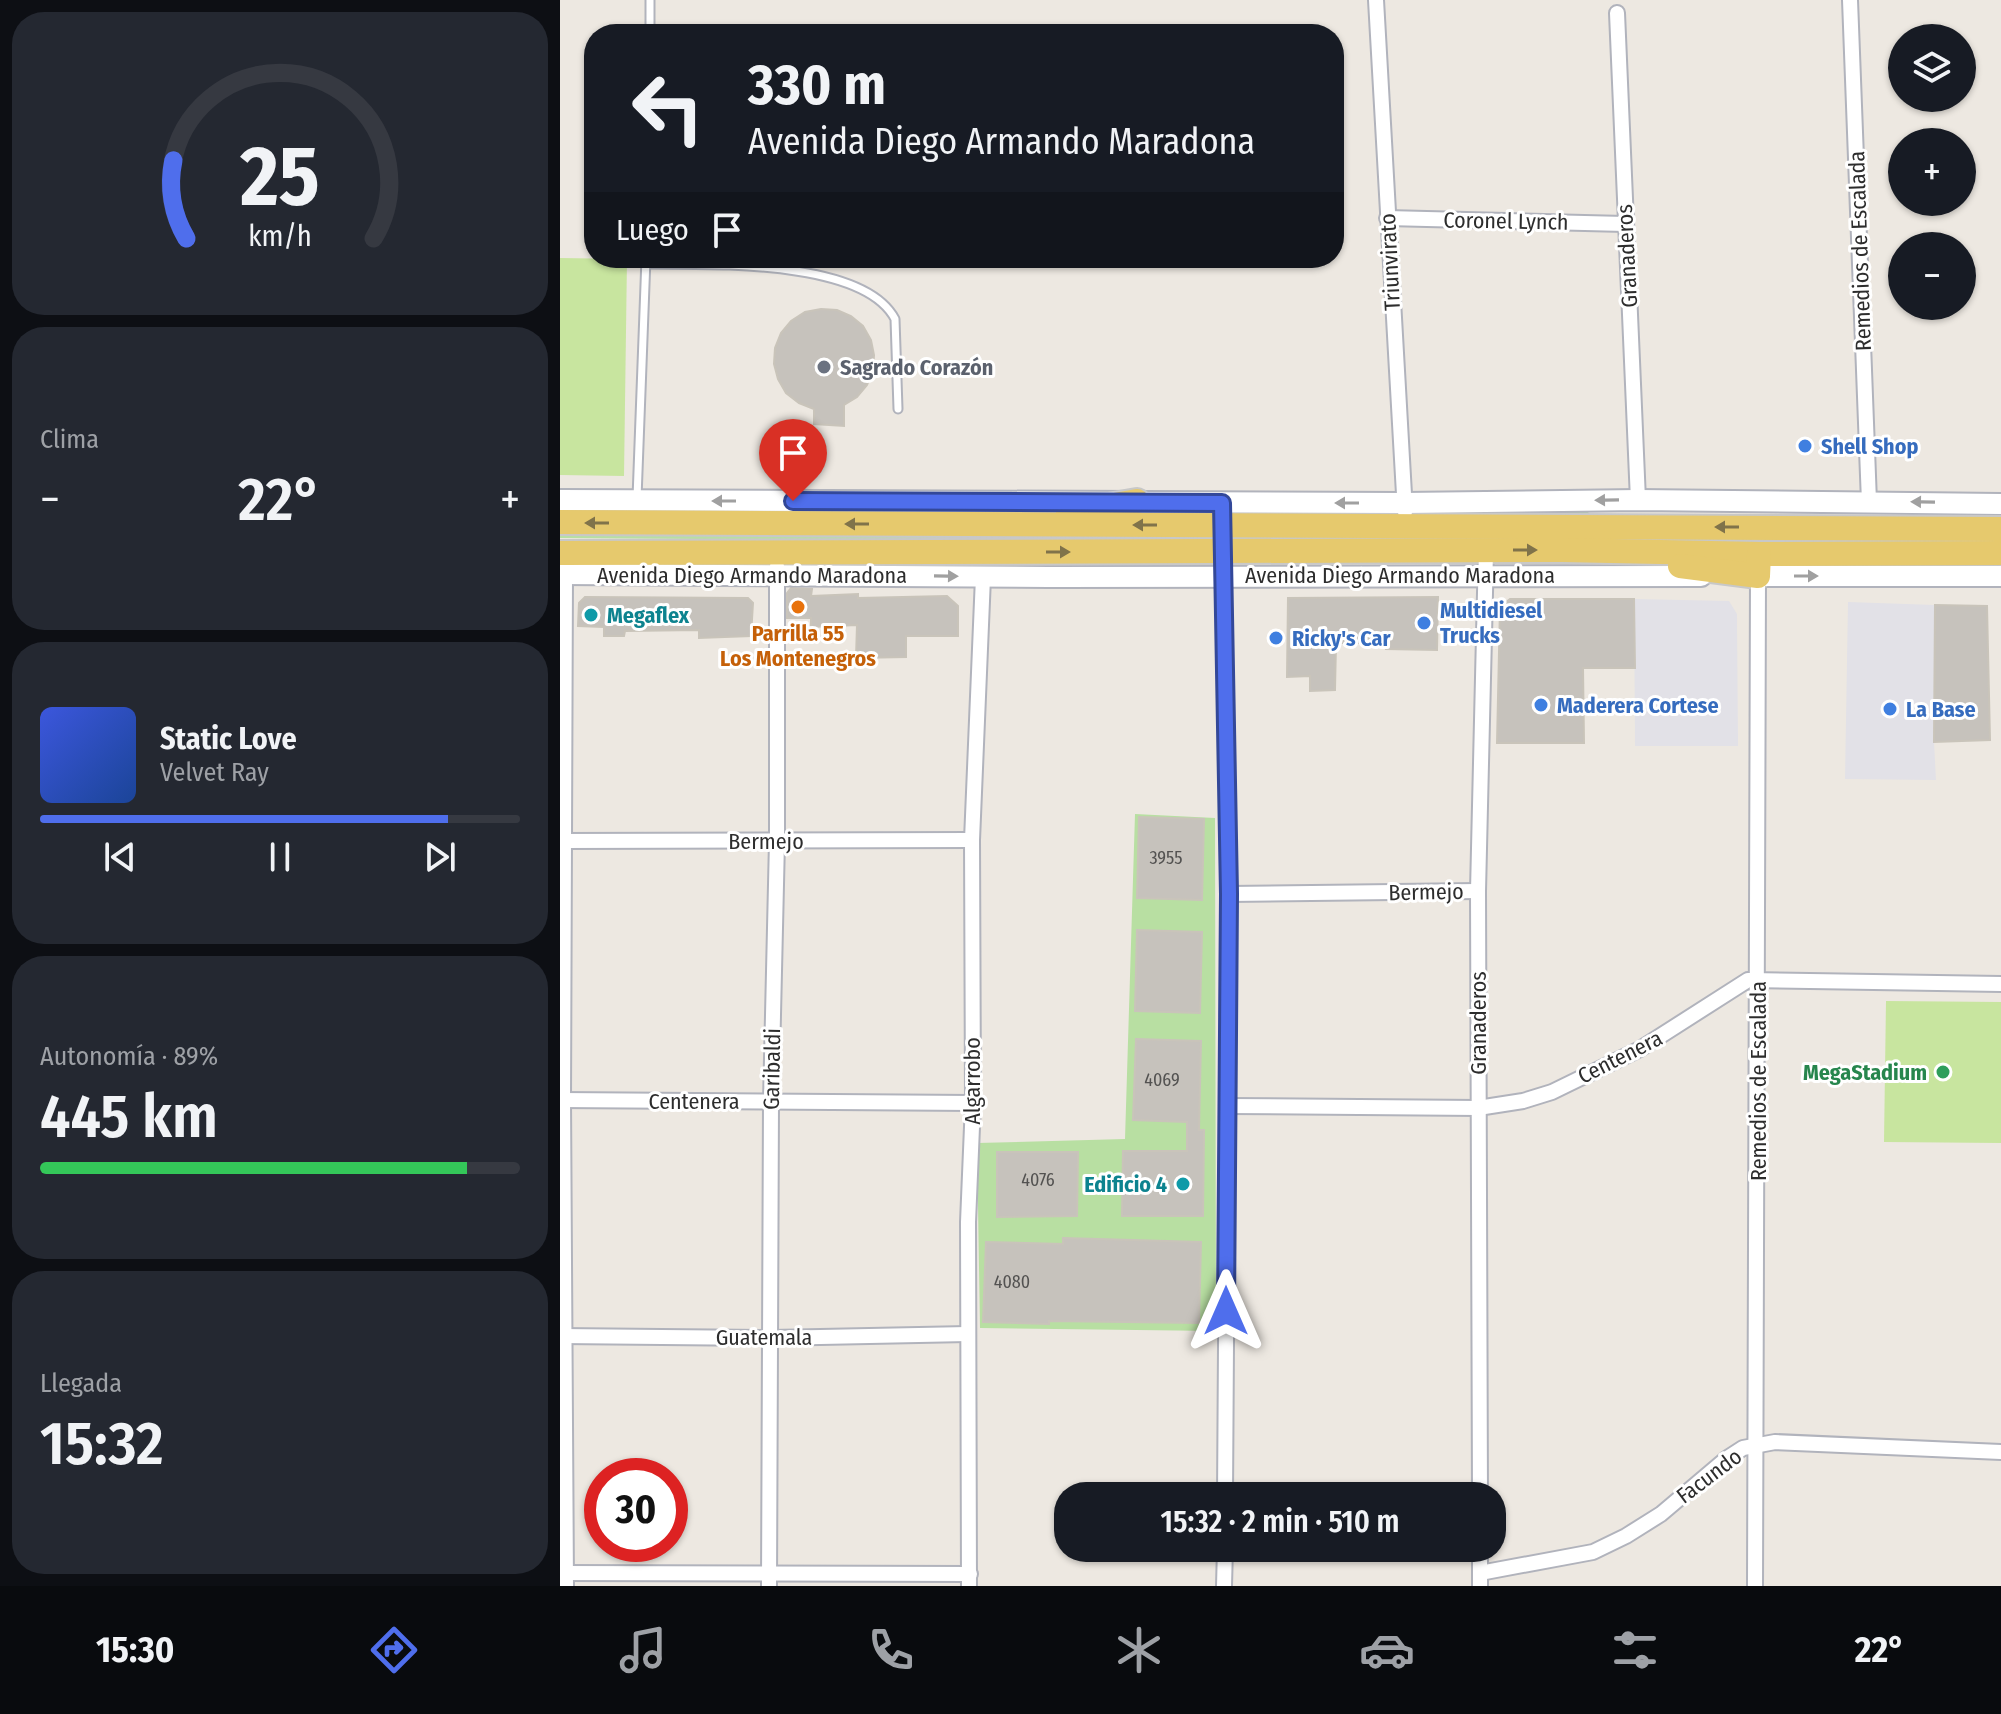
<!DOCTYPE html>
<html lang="es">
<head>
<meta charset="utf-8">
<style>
	:root { --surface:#171b24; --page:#242831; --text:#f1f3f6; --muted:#9ea1a6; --line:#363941; --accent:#4f6eec }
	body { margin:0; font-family:"Fira Sans Condensed",sans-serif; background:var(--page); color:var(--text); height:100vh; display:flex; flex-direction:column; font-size:30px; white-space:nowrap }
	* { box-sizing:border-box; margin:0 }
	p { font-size:26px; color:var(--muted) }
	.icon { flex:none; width:44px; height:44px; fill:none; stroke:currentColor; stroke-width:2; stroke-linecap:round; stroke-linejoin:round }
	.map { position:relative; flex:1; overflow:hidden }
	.panel { display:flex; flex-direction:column; gap:12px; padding:12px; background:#0d0f14; width:560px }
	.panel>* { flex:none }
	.top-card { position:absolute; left:24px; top:24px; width:760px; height:244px; border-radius:32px; box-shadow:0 2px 6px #0004; background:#171b24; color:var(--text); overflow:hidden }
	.fabs { position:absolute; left:1328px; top:24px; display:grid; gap:16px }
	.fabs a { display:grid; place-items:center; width:88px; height:88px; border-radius:50%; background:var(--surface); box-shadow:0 2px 6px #0004; font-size:40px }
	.speed { position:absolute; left:24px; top:1458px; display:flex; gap:16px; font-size:40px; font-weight:700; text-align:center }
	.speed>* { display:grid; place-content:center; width:104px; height:104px; border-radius:50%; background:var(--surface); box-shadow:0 2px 6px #0004; line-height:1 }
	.speed .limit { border:12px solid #d22; background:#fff; color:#111 }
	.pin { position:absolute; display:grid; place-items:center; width:68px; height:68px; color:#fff; margin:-82px -34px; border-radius:50% 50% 50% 0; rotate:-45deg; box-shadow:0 0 8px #0007 }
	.pin .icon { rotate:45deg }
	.me { position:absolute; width:88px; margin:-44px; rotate:0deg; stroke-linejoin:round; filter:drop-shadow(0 0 6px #0008) }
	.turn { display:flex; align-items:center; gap:28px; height:168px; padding:0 32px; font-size:36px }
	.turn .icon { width:104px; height:104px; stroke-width:2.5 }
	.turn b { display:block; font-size:56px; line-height:68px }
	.then { display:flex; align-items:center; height:76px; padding:0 32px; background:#0003; gap:16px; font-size:30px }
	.big { font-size:60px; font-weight:600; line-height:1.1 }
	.panel .card { flex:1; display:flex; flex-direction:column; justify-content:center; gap:12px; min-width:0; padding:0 28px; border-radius:32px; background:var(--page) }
	.panel .dial { align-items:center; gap:0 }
	.dial svg { height:208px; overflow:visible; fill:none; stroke:var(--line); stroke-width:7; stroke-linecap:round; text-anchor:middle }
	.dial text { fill:var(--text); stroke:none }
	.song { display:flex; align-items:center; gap:24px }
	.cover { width:96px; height:96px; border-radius:12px; background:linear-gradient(135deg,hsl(230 70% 55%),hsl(220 70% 35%)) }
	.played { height:8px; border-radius:4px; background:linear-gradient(90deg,var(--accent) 85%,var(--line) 85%) }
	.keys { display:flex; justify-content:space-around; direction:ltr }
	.heat { display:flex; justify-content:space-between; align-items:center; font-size:44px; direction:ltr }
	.charge { height:12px; border-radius:6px; background:linear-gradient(90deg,#34c759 89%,var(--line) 0) }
	.trip { position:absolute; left:494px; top:1482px; width:452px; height:80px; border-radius:32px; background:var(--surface); box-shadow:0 2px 6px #0004; font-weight:600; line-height:80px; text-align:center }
	.tabs { display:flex; height:128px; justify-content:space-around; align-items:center; background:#090b0e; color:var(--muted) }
	.tabs .icon { width:56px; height:56px }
	.tabs .active { color:var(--accent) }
	.tabs b { font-size:36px; color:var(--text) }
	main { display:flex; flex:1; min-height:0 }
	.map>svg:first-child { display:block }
	.industrial { fill:#e2e1e7 }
	.green { fill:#b8dfa2 }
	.pitch { fill:#c8e59f }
	.building { fill:#c6c2bc; stroke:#c9c4ba; stroke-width:2 }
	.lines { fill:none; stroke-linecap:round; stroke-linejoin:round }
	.lane-casing { stroke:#b1b3bc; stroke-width:11 }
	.street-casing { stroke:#b1b3bc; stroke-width:18 }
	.secondary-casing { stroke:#b1b3bc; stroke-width:24 }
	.primary-casing { stroke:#c8c8c8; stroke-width:28 }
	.lane { stroke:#fff; stroke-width:7 }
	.street { stroke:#fff; stroke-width:14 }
	.secondary { stroke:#fff; stroke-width:20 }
	.primary { stroke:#e6c96d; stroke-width:24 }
	.oneway { fill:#a0a0a0 }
	.oneway2 { fill:#80734a }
	.route-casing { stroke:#334899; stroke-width:20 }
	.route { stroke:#4f6eec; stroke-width:14 }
	.worship-dot { fill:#6b7280; stroke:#fff; stroke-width:3 }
	.shop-dot { fill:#3f7fe0; stroke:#fff; stroke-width:3 }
	.food-dot { fill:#e8710a; stroke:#fff; stroke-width:3 }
	.culture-dot { fill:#0f9aa8; stroke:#fff; stroke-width:3 }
	.leisure-dot { fill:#2e9e5b; stroke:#fff; stroke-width:3 }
	.labels { text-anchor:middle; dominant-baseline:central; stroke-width:6; stroke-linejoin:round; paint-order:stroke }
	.number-label { font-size:18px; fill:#535251 }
	.street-label { font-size:22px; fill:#2d2d2d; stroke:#fff }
	.worship-label { font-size:22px; font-weight:bold; fill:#5b616d; stroke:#fff; text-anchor:start }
	.shop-label { font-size:22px; font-weight:bold; fill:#366cbe; stroke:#fff; text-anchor:start }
	.culture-label { font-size:22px; font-weight:bold; fill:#0d838f; stroke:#fff; text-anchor:start }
	.food-label { font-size:22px; font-weight:bold; fill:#c56008; stroke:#fff }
	.leisure-label { font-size:22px; font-weight:bold; fill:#27864d; stroke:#fff; text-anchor:end }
</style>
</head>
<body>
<main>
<section class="panel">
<div class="card dial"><svg viewBox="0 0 100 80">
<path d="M14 69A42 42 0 1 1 86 69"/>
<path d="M14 69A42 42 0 0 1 9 39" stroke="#4f6eec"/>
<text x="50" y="56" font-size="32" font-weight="700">25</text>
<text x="50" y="72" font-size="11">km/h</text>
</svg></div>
<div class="card"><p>Clima</p>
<div class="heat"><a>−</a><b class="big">22°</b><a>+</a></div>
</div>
<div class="card">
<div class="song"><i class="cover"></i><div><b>Static Love</b><p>Velvet Ray</p></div></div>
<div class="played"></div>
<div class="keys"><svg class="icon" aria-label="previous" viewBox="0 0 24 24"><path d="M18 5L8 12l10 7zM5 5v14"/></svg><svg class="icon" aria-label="pause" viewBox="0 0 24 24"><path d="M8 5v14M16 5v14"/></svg><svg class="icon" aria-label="next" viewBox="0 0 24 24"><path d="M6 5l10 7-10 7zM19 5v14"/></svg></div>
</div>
<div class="card"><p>Autonomía · 89%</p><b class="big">445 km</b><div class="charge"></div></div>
<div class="card"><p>Llegada</p><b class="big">15:32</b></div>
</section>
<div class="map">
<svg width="1441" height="1586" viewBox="0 0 1441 1586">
	<rect width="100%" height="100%" fill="#ede8e1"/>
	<g class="industrial">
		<path d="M1074,599l95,2 8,13 1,132h-103z"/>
		<path d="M1288,602l87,3 -1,137 2,38 -91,-1z"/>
	</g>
	<g class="green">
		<path d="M924,512h104l2,3 -108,1z"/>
		<path d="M0,533l641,3 1,4 -2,3 -640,-5z"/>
		<path d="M575,814l80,4 1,513 -236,-3 -3,-185 148,-4z"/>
	</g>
	<g class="pitch">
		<path d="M0,258l67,1 -3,217 -64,-1z"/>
		<path d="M1326,1001l115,1v141l-117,-1z"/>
	</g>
	<g class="building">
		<path d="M261,309l16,1 14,6 12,10 8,14 3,15 -1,15 -6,15 -10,12 -13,8v21l-30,-2v-15l-15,-6 -13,-10 -8,-14 -4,-15 1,-16 6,-15 10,-12 14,-9z"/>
		<path d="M231,588l21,1 -1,7 47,-2v4l89,-2 11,10v30h-52v21l-50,1 1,-33 -46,2v-9h-24v-25z"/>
		<path d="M25,597l163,1 5,5 -2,33 -52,2v-8l-74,1 -1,5h-20v-9l-26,-1 1,-23z"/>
		<path d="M878,597l-1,53 -51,-1v-6h-50l-1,47 -25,1v-15l-23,1 1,-79z"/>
		<path d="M950,599h124l1,69h-52l1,75h-87l3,-136z"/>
		<path d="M1375,605l52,1 3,134 -56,2z"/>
		<path d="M579,817l65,2 -2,81 -65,-2z"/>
		<path d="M577,930l65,2 -2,81 -65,-2z"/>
		<path d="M576,1039l65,2 -2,89h5l-1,86h-81l1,-65h64v-29l-54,-2z"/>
		<path d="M437,1152h81l-1,64 -80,1z"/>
		<path d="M503,1238l138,4 -2,81 -150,-2v3l-66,-2 3,-80 77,2z"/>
	</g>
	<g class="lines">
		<defs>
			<g id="lane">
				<path d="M90,0v34"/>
				<path d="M86,264c61,1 217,-6 249,55l3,90"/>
				<path d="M77,498l9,-240"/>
			</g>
			<g id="street">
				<path d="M816,0l29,512"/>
				<path d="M1290,0l19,502"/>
				<path d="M1057,13l21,487"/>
				<path d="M827,218l238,6"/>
				<path d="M663,544l6,350 -4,602"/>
				<path d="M5,575l-2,525 3,486"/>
				<path d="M0,841l412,-1"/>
				<path d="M669,894l249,-3"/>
				<path d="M0,1100l413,3"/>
				<path d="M667,1106l251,2 45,-7 29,-9 88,-43 108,-69 253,4"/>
				<path d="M0,1336l211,2 197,-4"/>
				<path d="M920,1496l-2,-605 8,-341"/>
				<path d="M920,1548v38"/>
				<path d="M0,1573l410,1"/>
				<path d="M920,1573l113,-21 33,-16 35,-22 65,-55 17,-11 32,-6 226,10"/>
				<path d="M209,1586l2,-484 6,-261v-275"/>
				<path d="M409,1586l-1,-364 5,-119 -1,-263 11,-263"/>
				<path d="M664,1586l1,-38"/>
				<path d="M1195,1586l3,-1010"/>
			</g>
			<g id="secondary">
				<path d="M0,500l844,3 234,-3 363,4"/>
				<path d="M0,574l489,3 652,-1"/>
				<path d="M1185,576h256"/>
			</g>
			<g id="primary">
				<path d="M508,513l69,-12"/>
				<path d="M0,522l1441,7"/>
				<path d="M0,553l1003,-3 196,4 242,-1"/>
				<path d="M1120,566l78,10 1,-22"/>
			</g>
		</defs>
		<use href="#lane" class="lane-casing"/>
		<use href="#street" class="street-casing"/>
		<use href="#secondary" class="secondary-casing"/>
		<use href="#primary" class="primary-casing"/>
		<use href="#lane" class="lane"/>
		<use href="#street" class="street"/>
		<use href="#secondary" class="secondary"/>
		<use href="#primary" class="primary"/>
	</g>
	<defs><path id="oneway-solid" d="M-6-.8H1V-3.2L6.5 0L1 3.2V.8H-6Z" transform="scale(2)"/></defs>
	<g class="oneway">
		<use href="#oneway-solid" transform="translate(1047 500) rotate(179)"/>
		<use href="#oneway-solid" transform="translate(164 501) rotate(-180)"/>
		<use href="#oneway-solid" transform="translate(1363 502) rotate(-179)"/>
		<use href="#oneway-solid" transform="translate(787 503) rotate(180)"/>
		<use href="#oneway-solid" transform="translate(386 576) rotate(1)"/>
		<use href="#oneway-solid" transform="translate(1246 576)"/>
	</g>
	<g class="oneway2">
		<use href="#oneway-solid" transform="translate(37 523) rotate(-180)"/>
		<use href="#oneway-solid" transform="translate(297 524) rotate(-180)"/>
		<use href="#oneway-solid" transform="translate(585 525) rotate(180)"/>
		<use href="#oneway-solid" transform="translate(1167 527) rotate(-180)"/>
		<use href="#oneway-solid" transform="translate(965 550)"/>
		<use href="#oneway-solid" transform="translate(498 552)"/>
	</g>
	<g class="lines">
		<defs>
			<path id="route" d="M233,501l429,2 7,391 -3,417"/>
		</defs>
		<use href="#route" class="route-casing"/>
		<use href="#route" class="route"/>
	</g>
	<circle class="worship-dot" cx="264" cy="367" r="8"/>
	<g class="shop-dot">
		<circle cx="1245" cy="446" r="8"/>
		<circle cx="864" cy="623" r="8"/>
		<circle cx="716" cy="638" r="8"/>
		<circle cx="981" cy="705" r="8"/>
		<circle cx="1330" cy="709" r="8"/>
	</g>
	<circle class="food-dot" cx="238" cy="607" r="8"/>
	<g class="culture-dot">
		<circle cx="31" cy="615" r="8"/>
		<circle cx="623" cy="1184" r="8"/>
	</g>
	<circle class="leisure-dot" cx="1383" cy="1072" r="8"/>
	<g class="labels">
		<g class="number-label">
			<text x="606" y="858">3955</text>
			<text x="602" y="1080">4069</text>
			<text x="478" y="1180">4076</text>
			<text x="452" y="1282">4080</text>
		</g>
		<g class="street-label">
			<text transform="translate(946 221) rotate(1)">Coronel Lynch</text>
			<text transform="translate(1300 251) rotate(-92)">Remedios de Escalada</text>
			<text transform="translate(1067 256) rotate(-93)">Granaderos</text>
			<text transform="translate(830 262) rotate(-93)">Triunvirato</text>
			<text x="192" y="575">Avenida Diego Armando Maradona</text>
			<text x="840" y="575">Avenida Diego Armando Maradona</text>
			<text x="206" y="841">Bermejo</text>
			<text transform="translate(866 892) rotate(-1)">Bermejo</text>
			<text transform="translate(918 1023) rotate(-90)">Granaderos</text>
			<text transform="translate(1060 1057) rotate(-27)">Centenera</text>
			<text transform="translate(212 1069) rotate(-89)">Garibaldi</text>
			<text transform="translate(412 1081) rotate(-90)">Algarrobo</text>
			<text transform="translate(1198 1081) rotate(-90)">Remedios de Escalada</text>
			<text x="134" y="1101">Centenera</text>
			<text x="204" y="1337">Guatemala</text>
			<text transform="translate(1149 1476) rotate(-37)">Facundo</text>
		</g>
		<g class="worship-label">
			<text x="280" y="367">Sagrado Corazón</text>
		</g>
		<g class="shop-label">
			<text x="1261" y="446">Shell Shop</text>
			<text x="880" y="610">Multidiesel<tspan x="880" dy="25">Trucks</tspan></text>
			<text x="732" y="638">Ricky's Car</text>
			<text x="997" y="705">Maderera Cortese</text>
			<text x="1346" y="709">La Base</text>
		</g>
		<g class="culture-label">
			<text x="47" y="615">Megaflex</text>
			<text x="607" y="1184" text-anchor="end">Edificio 4</text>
		</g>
		<g class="food-label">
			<text x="238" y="633">Parrilla 55<tspan x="238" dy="25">Los Montenegros</tspan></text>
		</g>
		<g class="leisure-label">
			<text x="1367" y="1072">MegaStadium</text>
		</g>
	</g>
</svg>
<div class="fabs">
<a><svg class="icon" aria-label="layers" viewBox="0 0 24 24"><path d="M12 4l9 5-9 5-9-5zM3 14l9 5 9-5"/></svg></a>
<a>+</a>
<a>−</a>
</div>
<div class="speed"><div class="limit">30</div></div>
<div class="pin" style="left:233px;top:501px;background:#d93025"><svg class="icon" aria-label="arrive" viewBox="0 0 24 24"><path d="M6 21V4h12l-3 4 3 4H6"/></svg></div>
<svg class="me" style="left:666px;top:1311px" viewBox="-20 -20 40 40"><path d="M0-17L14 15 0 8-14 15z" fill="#4f6eec" stroke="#fff" stroke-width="4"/></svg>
<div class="trip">15:32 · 2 min · 510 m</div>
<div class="top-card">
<div class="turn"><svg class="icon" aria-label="left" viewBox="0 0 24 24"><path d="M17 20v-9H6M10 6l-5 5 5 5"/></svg><div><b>330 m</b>Avenida Diego Armando Maradona</div></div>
<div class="then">Luego<svg class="icon" aria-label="arrive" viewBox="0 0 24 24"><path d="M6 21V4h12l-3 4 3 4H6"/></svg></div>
</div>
</div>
</main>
<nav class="tabs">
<b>15:30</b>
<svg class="icon active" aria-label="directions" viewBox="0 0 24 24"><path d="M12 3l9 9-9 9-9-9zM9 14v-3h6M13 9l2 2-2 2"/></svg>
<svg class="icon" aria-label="music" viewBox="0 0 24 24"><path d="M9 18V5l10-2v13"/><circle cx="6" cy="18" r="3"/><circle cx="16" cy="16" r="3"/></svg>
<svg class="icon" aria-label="phone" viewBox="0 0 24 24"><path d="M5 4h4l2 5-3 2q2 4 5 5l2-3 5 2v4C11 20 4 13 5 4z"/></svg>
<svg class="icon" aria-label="climate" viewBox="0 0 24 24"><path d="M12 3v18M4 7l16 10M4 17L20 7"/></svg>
<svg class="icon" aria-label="car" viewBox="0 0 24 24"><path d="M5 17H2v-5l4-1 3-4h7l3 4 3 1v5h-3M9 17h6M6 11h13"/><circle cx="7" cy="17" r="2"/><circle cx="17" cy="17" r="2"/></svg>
<svg class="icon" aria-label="filters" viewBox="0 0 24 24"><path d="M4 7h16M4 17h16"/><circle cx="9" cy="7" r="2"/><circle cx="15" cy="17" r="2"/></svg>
<b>22°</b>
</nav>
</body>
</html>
